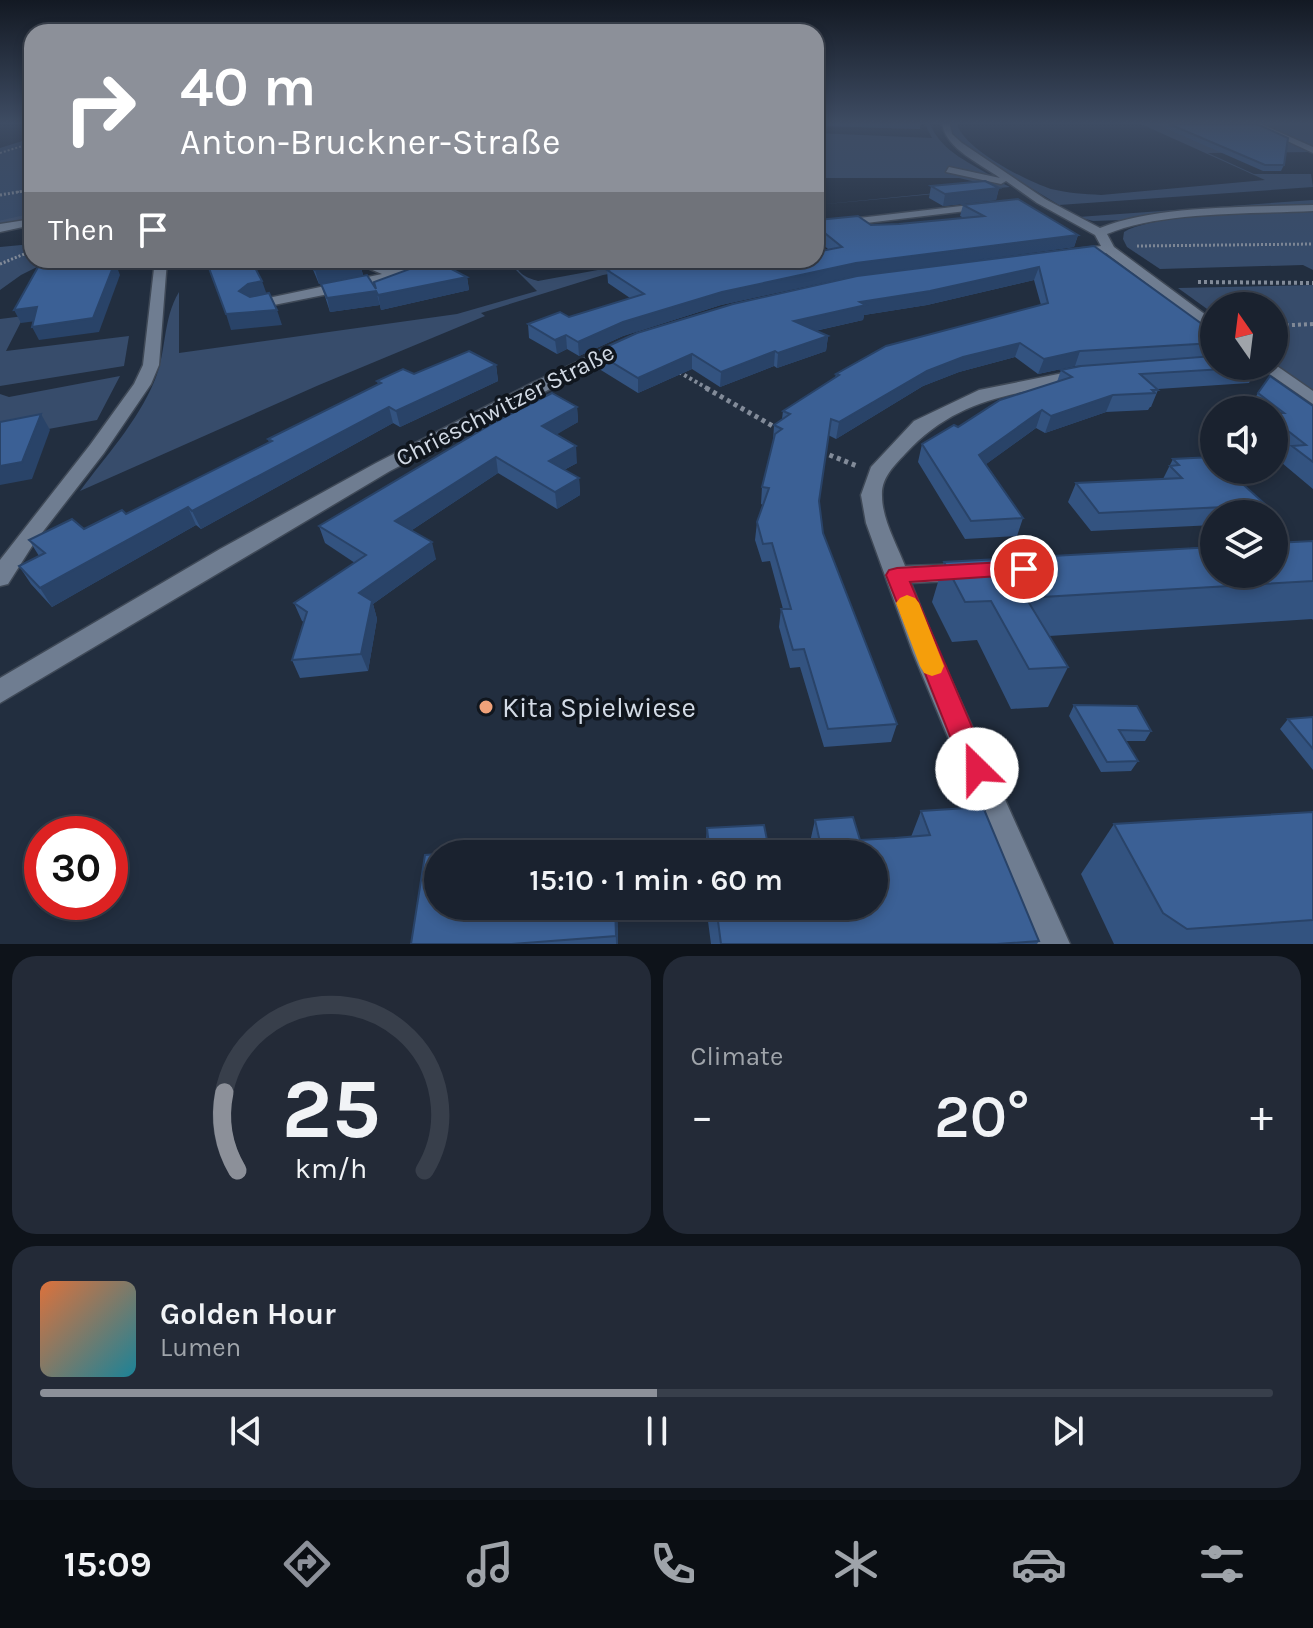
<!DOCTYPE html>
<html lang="en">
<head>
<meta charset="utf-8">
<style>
	:root { --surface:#1a222f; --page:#232a37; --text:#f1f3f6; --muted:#9fa4aa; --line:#383f4b; --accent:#8c9099 }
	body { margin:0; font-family:Karla,sans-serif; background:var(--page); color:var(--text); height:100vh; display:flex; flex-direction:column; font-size:30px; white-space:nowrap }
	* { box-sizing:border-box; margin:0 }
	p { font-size:26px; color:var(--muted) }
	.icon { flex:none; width:44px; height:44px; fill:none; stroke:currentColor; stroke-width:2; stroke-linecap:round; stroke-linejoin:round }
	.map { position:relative; height:944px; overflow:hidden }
	.sheet { display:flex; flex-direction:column; gap:12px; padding:12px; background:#0e131a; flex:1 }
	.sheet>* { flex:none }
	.guide { position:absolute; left:24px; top:24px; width:800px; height:244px; border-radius:24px; box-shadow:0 4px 12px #0003,0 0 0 2px var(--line); background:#8c9099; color:#fff; overflow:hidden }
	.needle { width:52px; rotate:346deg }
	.tools { position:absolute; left:1200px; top:292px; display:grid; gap:16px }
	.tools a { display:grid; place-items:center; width:88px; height:88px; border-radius:50%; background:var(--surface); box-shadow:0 4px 12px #0003,0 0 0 2px var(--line); font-size:40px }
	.speed { position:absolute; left:24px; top:816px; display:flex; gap:16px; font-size:40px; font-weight:700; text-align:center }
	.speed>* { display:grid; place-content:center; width:104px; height:104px; border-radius:50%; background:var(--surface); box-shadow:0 4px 12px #0003,0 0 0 2px var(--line); line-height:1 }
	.speed .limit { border:12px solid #d22; background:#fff; color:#111 }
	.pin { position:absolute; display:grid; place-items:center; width:68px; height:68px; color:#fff; margin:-34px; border:4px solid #fff; border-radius:50%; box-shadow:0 2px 8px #0007 }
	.me { position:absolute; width:88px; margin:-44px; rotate:337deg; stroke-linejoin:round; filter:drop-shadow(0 0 6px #0008) }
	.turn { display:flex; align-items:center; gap:28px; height:168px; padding:0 24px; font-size:36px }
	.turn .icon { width:104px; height:104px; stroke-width:2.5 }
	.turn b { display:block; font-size:56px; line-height:68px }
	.then { display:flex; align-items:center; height:76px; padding:0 24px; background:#0003; gap:16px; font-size:30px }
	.big { font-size:60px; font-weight:600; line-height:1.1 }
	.sheet .widget { flex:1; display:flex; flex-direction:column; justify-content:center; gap:12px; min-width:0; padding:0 28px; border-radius:24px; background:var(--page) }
	.sheet .dial { align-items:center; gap:0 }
	.dial svg { height:208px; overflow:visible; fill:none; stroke:var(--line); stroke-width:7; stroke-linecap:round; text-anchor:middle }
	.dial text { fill:var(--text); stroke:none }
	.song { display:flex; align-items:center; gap:24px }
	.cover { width:96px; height:96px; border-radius:12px; background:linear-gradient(135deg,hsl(20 70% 55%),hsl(190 70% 35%)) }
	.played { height:8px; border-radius:4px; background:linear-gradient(90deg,var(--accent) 50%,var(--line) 50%) }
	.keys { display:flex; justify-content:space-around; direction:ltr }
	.heat { display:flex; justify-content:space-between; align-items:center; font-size:44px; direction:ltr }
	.sheet .tiles { flex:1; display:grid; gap:12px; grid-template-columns:1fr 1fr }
	.widget:last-child { grid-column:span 2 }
	.trip { position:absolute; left:424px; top:840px; width:464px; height:80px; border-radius:40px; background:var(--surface); box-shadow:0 4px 12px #0003,0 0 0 2px var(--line); font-weight:600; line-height:80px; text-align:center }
	.tab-bar { display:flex; height:128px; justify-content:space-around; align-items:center; background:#0a0e13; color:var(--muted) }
	.tab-bar .icon { width:56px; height:56px }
	.tab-bar .selected { color:var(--accent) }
	.tab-bar b { font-size:36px; color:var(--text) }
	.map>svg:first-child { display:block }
	.green { fill:#374c6b }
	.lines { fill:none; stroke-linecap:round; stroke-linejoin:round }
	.stream { stroke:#3f516e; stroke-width:5 }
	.minor-casing { stroke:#3f4957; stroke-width:3 }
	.path-far3 { stroke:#828b99; stroke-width:2; stroke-dasharray:2 2; stroke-linecap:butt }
	.path-far2 { stroke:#828b99; stroke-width:3; stroke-dasharray:2 2; stroke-linecap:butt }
	.path-far1 { stroke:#828b99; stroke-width:4; stroke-dasharray:3 3; stroke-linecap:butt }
	.path { stroke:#828b99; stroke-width:5; stroke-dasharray:4 4; stroke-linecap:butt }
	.minor { fill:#6f7d91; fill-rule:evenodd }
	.wall { fill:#335380 }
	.shaded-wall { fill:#294368 }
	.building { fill:#3b6095; stroke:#294368; stroke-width:2 }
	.route { fill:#e11d48; stroke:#92132f; stroke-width:2 }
	.slow { fill:#f59e0b }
	.poi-dot { fill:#f0a27a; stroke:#10161e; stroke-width:3 }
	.labels { text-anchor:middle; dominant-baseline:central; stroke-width:7; stroke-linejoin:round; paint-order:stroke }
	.street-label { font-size:24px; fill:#d2dae5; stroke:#10161e }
	.near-poi-label { font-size:28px; fill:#d2dae5; stroke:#10161e; text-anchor:start }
</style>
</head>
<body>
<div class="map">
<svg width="1313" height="944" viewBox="0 0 1313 944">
	<rect width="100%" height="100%" fill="#222e3f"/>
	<g class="green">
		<path d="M925,124h5c12,29 42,39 66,55l-51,-9 55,12 10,5 -194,18 151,-15 13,-7 -21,-5h-143v-45l116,5z"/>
		<path d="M949,124h8c7,25 69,57 94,65 17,4 33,5 50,6l164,-15 -124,-56h109l63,28 -105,1 46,21h57l2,13 -254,18 -91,-55 -18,-17z"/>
		<path d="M1259,124h54v24z"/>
		<path d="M32,138l-4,5h4v78l-32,8v-81z"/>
		<path d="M1313,200v4l-190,16 -30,1 -15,-4z"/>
		<path d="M1313,210v60l-10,-5 -143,4 -33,-22 -4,-8 1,-7c31,-19 148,-20 189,-22z"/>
		<path d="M32,244v16h19l-30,15 -21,15v-43z"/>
		<path d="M506,260h10c-1,13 10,18 22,21l114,-21h34l-83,15 -122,38 4,3 -166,69 -239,106c26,-35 57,-69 74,-109 13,-29 8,-62 25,-90v61l278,-39 80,-23z"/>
		<path d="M1313,285v106l-39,-27v-58h-60v8l-36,-26z"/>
		<path d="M24,316l-18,35 123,-15 -5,30 -124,20v-67z"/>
		<path d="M120,376l-23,44 -97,18v-44l9,3z"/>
	</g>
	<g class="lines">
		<path class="stream" d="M0,223l32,-7"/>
		<defs>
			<g id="minor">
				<path d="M942,124h8l2,10 10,9 83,56 55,29c57,-23 151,-21 213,-23v6c-60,3 -152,0 -206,23l7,13 100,74v12l-108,-80 -37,3v-6l32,-4 -6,-11 -58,-32 -31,-22 -5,3 -55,-12 3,-5 51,11c-19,-14 -54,-29 -58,-54z"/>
				<path d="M1251,124h10l52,23v6z"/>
				<path d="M987,203l5,3 -1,2 -175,21v-6z"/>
				<path d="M32,219v6l-32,7v-8z"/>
				<path d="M155,260h12l-8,105 -8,19 -47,69 -70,90 -26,41 -8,2v-26l90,-115 44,-61 9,-19z"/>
				<path d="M371,260h12l-1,5c24,12 42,-5 65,-5l-8,8 -21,8 -164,33 -7,-4 7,-4 128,-27 -12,-5z"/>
				<path d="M620,342l8,5 -2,3 -236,121 -390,232v-25l220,-129 156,-86 158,-81z"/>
				<path d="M1274,364l39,27v13l-55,-38z"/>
				<path d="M1083,369l6,1 2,4 -2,4c-72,17 -130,17 -184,76 -11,12 -24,24 -23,42 0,23 15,49 23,70l64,-2 8,2 4,6 -4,6 -8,2 -58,3 28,70 131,291h-36l-121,-291 -47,-130 -5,-28 10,-28 43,-46 65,-31z"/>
			</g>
		</defs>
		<use href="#minor" class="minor-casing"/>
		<g class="path-far3">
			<path d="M0,153l32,-10"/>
			<path d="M17,192l15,-2"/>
		</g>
		<g class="path-far2">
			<path d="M0,195l30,-5"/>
			<path d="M1137,246l176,-2"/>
			<path d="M0,264l32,-13"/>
		</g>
		<g class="path-far1">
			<path d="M1198,282l115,1"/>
			<path d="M1274,326l39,-2"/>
			<path d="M679,372l31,18"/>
		</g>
		<g class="path">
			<path d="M706,388l72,41"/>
			<path d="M822,452l35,14"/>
		</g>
		<use href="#minor" class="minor"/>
	</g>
	<g class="wall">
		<path d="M816,124h105l-1,5 -104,-3z"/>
		<path d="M1156,124h101l27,41 -3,6h-18z"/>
		<path d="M931,186l68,2 -3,12 -53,6 -14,-8z"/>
		<path d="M963,205l115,30 -4,12 -220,29 -133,29 -98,31 -44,20 -12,-7 -10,5 -28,-16 -1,-14 41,-7 61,-19 -22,-15 -1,-13 129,-4 92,-17 -12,-10v-21l2,2 53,5 28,-1 65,-6 -4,-2z"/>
		<path d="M1094,246l119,86 -2,3 3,2v29l43,1 -8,16 -91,6v1l-7,17h-1l-2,3 -42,2 -61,21 -9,-5 -50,36 37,54 -6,18 -52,3 -47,-77 4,-18 135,-62 4,-12 32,-5 -18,1 -37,8 -23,-17 -56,15 -36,14 -87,53 -8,-4 -9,66 4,32 74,191 -6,18 -67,5 -24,-80 -10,1 -11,-41 2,-18h2l-13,-48 -8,1 -7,-22 2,-18 6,-17 -2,-1 1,-17 11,-45 1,-17 8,-6 1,-8 52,-33 1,-4 205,-69 -7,-25 -107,25 -63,10 -1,5 -48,11 13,5 -2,15 -49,17 -3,-2 -54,21 -28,-18 -54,24 -42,-26 -1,-15z"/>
		<path d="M309,260h50l4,15 -44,9z"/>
		<path d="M467,277l2,13 -88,20 -1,-5 -50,7 -9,-28 54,4z"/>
		<path d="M496,365l2,16 -98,46 -7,-4 -192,106 -5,-4 -144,82 -21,-23 -12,-18 20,-10 -10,-16 55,-11 42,-15 143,-72 -1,-3 110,-55 -1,-3 37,-7z"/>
		<path d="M1258,393l55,13v83l-31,-26 5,-8 -13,-10v-35l-25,-1z"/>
		<path d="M577,407l1,15 -22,12 21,29 -13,7 15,8 1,17 -23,14 -59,-36 -86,57 24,29 -63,45 4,15 -9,52 -68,7 -8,-18 12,-38 -2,-1 -8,-18 61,-40 -30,-20 -6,-17z"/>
		<path d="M1173,459l93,46 -6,9h-46v11l-123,6 -23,-29 8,-19 87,-4z"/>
		<path d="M1313,541v79l-1,-1 -263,17 19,31 -20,40 -37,2 -34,-69 -25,2 -20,-40 12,-40z"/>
		<path d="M1074,705l77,26 -6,10h-20l13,20 -7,10 -30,1 -32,-56z"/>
		<path d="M1313,717v53l-33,-41 8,-10z"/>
		<path d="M921,811l118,130 -2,3h-326l-5,-38h168v-52h-169l2,-26 61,17 42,-3 5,-22 45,20 51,-3z"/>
		<path d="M1313,812v132h-199l-33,-70 33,-50z"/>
		<path d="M617,906l1,38h-207z"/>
	</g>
	<g class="shaded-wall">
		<path d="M999,188l-3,12 -53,6 2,-12z"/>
		<path d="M1078,235l-4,12 -220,29 -133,29 -98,31 -44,20 -1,-14 45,-20 99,-30 134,-29z"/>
		<path d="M101,260h10l-7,17 -5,-12z"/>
		<path d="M359,261l4,14 -44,9 -4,-14z"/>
		<path d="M115,262l5,13 -21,57 -60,8 -7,-13z"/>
		<path d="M1039,267l-5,13 -107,25 -63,10 -1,5 -71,16 2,-15 66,-19z"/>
		<path d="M467,277l2,13 -88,20 -3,-15z"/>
		<path d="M262,281l5,14 -23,11 -5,-15 9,-7z"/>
		<path d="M376,291l4,14 -50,7 -3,-14z"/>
		<path d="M37,307l7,13 -23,3 -7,-13z"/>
		<path d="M277,310l5,15 -51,5 -5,-16z"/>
		<path d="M566,335l1,14 -10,5 -2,-14z"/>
		<path d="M828,336l-2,15 -49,17 1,-15z"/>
		<path d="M1020,343l-5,14 -56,15 -36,14 -87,53 3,-17 88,-51 36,-14z"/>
		<path d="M775,351l-1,15 -54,21 1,-15z"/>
		<path d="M1080,351l-5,15 -37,8 6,-15z"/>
		<path d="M692,354v15l-54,24v-15z"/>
		<path d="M496,365l2,16 -98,46 -4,-16z"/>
		<path d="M1113,395l-7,17 -61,21 6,-17z"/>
		<path d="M389,407l4,16 -192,106 -9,-18z"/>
		<path d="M577,407l1,15 -34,20 -2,-16z"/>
		<path d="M1042,410l-6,18 -62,45 5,-18z"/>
		<path d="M41,414l9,16 -18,49 -32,6v-19z"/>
		<path d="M576,446l1,17 -27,14 -1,-16z"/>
		<path d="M496,457l2,16 -98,65 -5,-17z"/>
		<path d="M579,478l1,17 -23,14 -2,-17z"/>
		<path d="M188,507l8,18 -144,82 -12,-19z"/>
		<path d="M432,542l4,17 -63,45 4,15 -9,52 -7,-17 -2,-61z"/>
		<path d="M615,906h2l1,38h-2z"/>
	</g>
	<g class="building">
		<path d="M1169,124h88l31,14 -4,27h-19z"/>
		<path d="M985,181l14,7 -54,6 -14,-8z"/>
		<path d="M1018,199l60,36 -222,28 -134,29 -99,30 -45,20 -12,-7 -11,5 -27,-16 32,-12 9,5 75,-23 -37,-24 43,-10h77l9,6 35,-6h45v-8l26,-5 -26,-21v-8l2,2 40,-4 13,9 28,-1 85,-8 -21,-11z"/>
		<path d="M1094,246l119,86h-7l8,5v6l-134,8 -36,8 -24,-16 -57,14 -36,14 -88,51 -8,-3 -12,82 4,32 74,191 -69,5 -24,-80 -11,1 -12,-41h10l-19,-66 -9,1 -6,-22 12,-34 -7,-1 13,-53 7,-5 -8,-4 16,-11 -7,-3 56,-36 -3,-1 50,-28 162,-43 -9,-36 -109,24 -70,11 6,3 -72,16 34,15 -50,17 -3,-2 -54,21 -29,-18 -54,24 -43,-26 42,-19 96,-29 124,-28z"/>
		<path d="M42,260h59l-2,5 16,-3 -22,56 -61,9 5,-20 -23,3z"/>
		<path d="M206,260h45l11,21 -14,3 -9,7 11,6 19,-4 8,17 -51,4z"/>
		<path d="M311,260h48v1l-44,9z"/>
		<path d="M434,260l33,17 -89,18 -2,-4 -49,7 -6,-14 46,-9 9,14 -2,-7z"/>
		<path d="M469,351l27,14 -100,46 -7,-4 -197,104 -4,-4 -148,81 -21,-22 26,-13 -16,-13 43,-21 12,10 38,-19 4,4 146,-73 -4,-2 113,-56 -4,-2 26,-12 11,5z"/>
		<path d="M1214,356v10l43,1 -117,7 18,16h-6l3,3 -42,2 -62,21 -9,-6 -63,45 44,63 -52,3 -49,-77 32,-19 4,2 42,-27 72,-23 -11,-7 20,-4z"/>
		<path d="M1270,376l43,30v56l-21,-16 14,-1 -32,-25v-7h10l-26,-20z"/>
		<path d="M552,393l25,14 -35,19 34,20 -27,15 30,17 -24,14 -59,-35 -101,64 37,21 -73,51 13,8 -11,53 -69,6 15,-48 -13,-9 72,-48 -47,-29 176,-104z"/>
		<path d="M41,414l-19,48 -22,4v-44z"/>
		<path d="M1213,457l1,1v12h13l39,35 -167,8 -23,-30 106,-5 -12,-12 9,-1 -6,-6z"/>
		<path d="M1313,541v40l-287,17 42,69 -39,2 -38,-68 -26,1 -21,-40 270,-15v27h60v-31z"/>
		<path d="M1074,705l63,1 14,25 -32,-1 19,31 -31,1z"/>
		<path d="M1313,717v32l-25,-30z"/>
		<path d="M983,807l56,134 -42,3h-276l-5,-38h158v-52h-164l-3,-26 57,-3 4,20 52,-3 -5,-22 38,-3 7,23 35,-2 35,-3 -9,-24z"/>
		<path d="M1313,812v108l-126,9 -24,-16 -49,-89z"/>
		<path d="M614,842v12h-173z"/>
		<path d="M438,854v52h177l1,30 -104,8h-101l14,-89z"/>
	</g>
	<linearGradient id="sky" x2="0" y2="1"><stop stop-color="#131923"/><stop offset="0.48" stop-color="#3e4c63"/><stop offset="1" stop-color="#3e4c63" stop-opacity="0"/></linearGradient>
	<rect width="1313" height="256" fill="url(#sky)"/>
	<path class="route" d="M1024,561l7,3 3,5 -3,5 -121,8 80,187 -4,9 -9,4 -10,-4 -4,-9 -77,-194 3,-5 8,-2z"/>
	<path class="slow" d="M907,595l8,3 4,5 25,63 -3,7 -9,3 -8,-3 -4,-7 -24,-63 4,-5z"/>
	<circle class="poi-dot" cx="486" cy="707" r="8"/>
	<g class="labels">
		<g class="street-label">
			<text transform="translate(505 405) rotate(-27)">Chrieschwitzer Straße</text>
		</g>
		<g class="near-poi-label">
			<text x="502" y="707">Kita Spielwiese</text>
		</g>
	</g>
</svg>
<div class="tools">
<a><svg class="needle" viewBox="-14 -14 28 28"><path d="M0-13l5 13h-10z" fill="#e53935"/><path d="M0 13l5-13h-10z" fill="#9fa4aa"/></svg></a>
<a><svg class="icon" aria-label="sound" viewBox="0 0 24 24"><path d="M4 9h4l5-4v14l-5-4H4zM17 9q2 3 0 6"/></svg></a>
<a><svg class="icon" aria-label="layers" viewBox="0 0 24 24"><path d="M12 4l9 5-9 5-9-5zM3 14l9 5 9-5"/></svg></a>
</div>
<div class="speed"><div class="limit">30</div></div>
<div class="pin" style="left:1024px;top:569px;background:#d93025"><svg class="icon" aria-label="arrive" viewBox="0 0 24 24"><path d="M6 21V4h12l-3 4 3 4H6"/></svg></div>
<svg class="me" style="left:977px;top:769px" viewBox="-20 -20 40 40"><circle r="19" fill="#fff"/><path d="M0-13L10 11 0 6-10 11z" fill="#e11d48"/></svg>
<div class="trip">15:10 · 1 min · 60 m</div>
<div class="guide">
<div class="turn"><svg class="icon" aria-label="right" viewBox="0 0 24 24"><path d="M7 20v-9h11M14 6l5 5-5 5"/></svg><div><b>40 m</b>Anton-Bruckner-Straße</div></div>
<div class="then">Then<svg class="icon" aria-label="arrive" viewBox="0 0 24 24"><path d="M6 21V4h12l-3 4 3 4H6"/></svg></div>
</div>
</div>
<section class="sheet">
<div class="tiles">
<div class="widget dial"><svg viewBox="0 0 100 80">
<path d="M14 69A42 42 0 1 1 86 69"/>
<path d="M14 69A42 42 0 0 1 9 39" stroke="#8c9099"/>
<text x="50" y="56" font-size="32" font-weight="700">25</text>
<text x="50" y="72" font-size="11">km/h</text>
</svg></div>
<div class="widget"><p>Climate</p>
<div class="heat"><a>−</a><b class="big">20°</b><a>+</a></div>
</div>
<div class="widget">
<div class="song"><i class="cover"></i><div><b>Golden Hour</b><p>Lumen</p></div></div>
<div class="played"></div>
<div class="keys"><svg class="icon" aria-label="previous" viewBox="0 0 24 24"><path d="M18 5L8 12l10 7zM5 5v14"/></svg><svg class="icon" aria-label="pause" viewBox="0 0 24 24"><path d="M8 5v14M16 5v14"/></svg><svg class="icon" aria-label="next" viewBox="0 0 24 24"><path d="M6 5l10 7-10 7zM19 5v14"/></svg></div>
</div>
</div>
</section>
<nav class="tab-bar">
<b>15:09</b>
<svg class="icon selected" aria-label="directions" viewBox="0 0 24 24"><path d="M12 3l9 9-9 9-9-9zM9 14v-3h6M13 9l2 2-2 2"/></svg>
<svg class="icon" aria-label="music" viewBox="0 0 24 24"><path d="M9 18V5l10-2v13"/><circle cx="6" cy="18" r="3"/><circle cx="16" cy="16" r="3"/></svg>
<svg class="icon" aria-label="phone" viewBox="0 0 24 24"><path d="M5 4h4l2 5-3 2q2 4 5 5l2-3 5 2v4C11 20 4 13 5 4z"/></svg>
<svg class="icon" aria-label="climate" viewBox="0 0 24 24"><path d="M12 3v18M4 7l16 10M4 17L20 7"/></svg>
<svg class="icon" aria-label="car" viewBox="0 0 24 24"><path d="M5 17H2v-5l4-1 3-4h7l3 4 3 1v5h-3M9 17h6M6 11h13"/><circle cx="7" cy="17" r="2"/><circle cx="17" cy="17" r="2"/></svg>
<svg class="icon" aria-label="filters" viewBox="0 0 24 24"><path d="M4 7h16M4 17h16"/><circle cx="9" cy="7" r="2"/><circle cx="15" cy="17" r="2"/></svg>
</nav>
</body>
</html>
